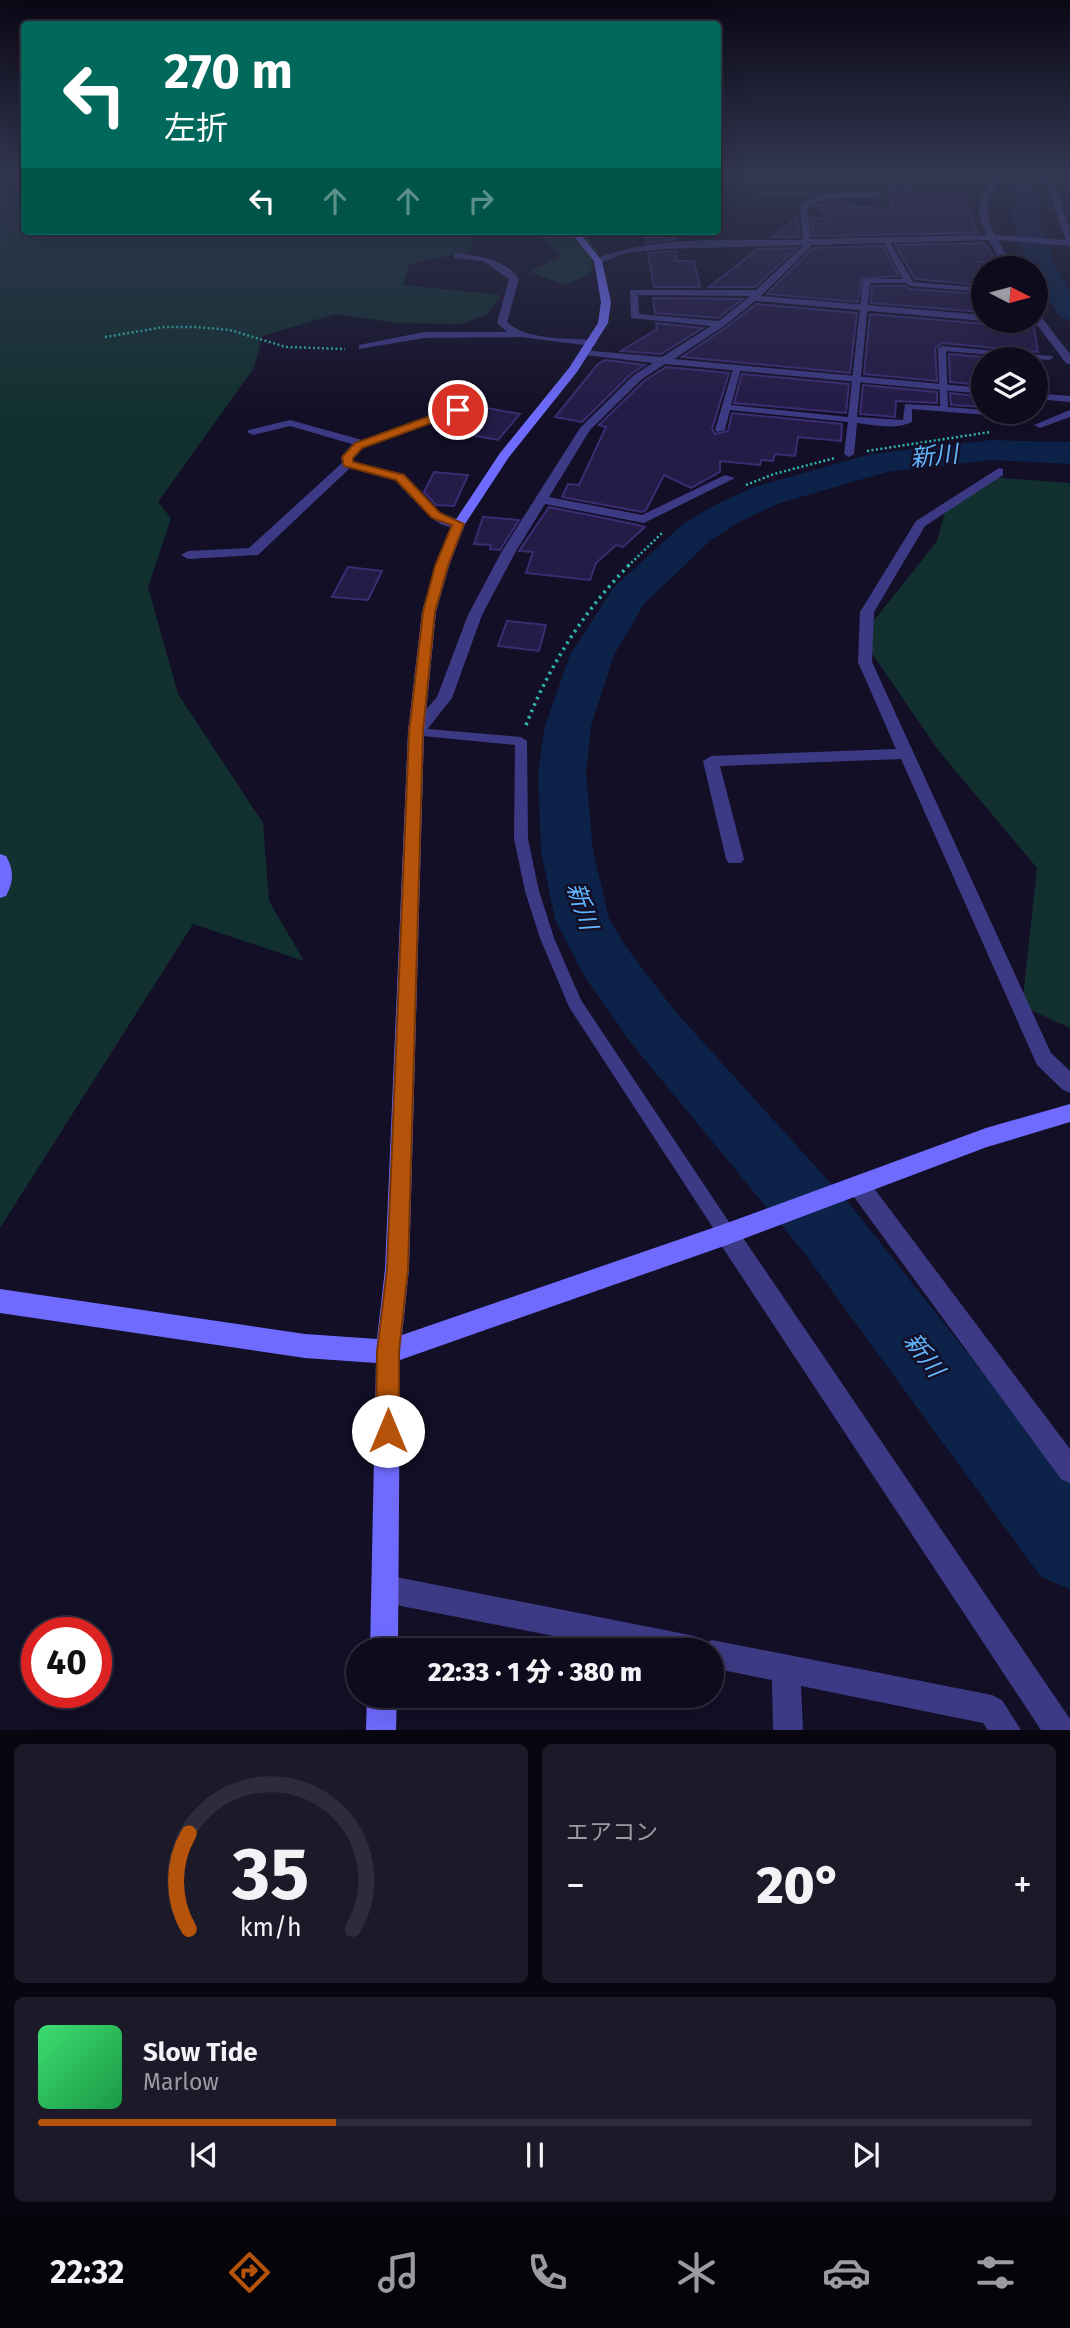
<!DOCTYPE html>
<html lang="ja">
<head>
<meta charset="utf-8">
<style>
	:root { --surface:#0e0b1c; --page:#1c1929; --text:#f1f3f6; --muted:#9b9ba3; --line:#2e2b3b; --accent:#b45309 }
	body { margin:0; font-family:"Fira Sans","Noto Sans JP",sans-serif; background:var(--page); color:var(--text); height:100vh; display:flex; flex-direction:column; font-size:26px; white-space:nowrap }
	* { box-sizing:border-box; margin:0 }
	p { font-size:23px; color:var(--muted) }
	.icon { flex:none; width:38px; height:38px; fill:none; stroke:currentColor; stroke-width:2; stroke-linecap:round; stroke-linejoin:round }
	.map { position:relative; height:1730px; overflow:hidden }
	.side { display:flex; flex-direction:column; gap:14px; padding:14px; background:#08060f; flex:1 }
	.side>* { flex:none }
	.guide { position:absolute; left:21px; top:21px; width:700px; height:214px; border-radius:7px; box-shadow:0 7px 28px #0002,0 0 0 2px var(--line); background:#00695c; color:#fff; overflow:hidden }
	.needle { width:46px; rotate:96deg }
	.tools { position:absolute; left:971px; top:256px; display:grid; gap:14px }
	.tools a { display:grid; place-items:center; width:77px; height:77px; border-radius:50%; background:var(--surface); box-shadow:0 7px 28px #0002,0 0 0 2px var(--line); font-size:35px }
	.speed { position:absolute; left:21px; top:1617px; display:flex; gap:14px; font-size:35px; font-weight:700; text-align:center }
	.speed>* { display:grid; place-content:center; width:91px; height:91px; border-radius:50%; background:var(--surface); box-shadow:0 7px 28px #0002,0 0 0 2px var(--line); line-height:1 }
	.speed .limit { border:10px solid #d22; background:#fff; color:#111 }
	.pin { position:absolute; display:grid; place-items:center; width:60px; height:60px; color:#fff; margin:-30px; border:4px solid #fff; border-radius:50%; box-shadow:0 2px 7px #0007 }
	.me { position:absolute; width:77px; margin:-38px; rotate:0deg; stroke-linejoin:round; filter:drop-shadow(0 0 5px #0008) }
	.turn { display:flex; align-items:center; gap:24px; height:147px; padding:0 28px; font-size:32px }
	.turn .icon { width:91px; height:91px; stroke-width:2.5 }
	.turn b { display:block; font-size:49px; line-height:60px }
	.lanes { display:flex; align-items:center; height:66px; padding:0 28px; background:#0003; justify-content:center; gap:35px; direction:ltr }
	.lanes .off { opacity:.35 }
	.big { font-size:52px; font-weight:800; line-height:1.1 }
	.side .widget { flex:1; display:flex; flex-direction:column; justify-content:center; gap:10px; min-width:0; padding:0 24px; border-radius:10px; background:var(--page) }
	.side .dial { align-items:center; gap:0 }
	.dial svg { height:182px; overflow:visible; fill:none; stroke:var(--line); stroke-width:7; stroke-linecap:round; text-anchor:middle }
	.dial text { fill:var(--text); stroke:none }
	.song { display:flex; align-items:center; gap:21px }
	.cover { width:84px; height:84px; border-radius:10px; background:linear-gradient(135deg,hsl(140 70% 55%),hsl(140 70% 35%)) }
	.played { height:7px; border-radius:4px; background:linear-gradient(90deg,var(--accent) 30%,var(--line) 30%) }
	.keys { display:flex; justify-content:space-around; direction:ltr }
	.heat { display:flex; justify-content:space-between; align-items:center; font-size:38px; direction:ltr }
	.side .tiles { flex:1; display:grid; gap:14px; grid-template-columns:1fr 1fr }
	.widget:last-child { grid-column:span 2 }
	.trip { position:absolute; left:346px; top:1638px; width:378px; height:70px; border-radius:35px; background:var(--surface); box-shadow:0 7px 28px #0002,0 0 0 2px var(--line); font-weight:800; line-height:70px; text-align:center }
	.dock { display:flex; height:112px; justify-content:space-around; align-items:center; background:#06040b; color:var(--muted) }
	.dock .icon { width:49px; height:49px }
	.dock .current { color:var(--accent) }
	.dock b { font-size:32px; color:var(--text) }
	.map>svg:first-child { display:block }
	.green { fill:#12302f }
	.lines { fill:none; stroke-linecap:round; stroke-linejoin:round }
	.river { fill:#0c2248; fill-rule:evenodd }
	.building { fill:#241b47; stroke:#3b2d73; stroke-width:2 }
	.path-far1 { stroke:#2fb8b0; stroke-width:2.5; stroke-dasharray:2 2.5; stroke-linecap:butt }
	.path { stroke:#2fb8b0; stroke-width:3.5; stroke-dasharray:2.5 4.5; stroke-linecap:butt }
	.lane { fill:#3d3a85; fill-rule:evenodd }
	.street { fill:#3d3a85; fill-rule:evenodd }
	.secondary { fill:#6f6bff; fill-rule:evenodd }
	.route { fill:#b45309; stroke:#753606; stroke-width:2 }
	.labels { text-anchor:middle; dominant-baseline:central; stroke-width:5; stroke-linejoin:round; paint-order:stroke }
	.water-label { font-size:24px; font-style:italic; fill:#62b6ff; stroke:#130f26 }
</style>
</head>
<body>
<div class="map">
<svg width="1070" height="1730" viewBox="0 0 1070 1730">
	<rect width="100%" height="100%" fill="#130f26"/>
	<g class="green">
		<path d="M0,175h24v56h448v20l-63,13 -6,21 98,10 -15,20 -25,9 -64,-1 -61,-9 -74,22 -8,32 -96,134 13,16 -23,69 30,107 85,129 6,78 35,60 -111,-37 -193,304z"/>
		<path d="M718,175h249l-15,12c-36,-6 -72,-10 -108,-4 -15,3 -30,11 -46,13 -27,4 -54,-7 -80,-9z"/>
		<path d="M536,231h46l15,19 -7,23 -24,12 -37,-13 32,-16z"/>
		<path d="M988,477l82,6v545l-48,-22 15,-138 -99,-118 -77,-113 76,-96 10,-37z"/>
	</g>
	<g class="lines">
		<g class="river">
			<path d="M1008,175h22l-2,4 12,16 -2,23 17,46 15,27v29l-10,-3 -24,-37v-12h-6l-2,-4 -16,-46 4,-23 -13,-14z"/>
			<path d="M991,440l79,2v22l-79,-4 -104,12 -107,31 -39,18 -30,19 -67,64 -30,51 -23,71 -5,47 7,78 16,67 15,26 50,66 179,198 217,275v106l-29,-12 -236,-323 -173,-210 -48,-68 -29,-57 -14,-68 -3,-78 7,-47 25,-71 43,-67 70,-64 32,-19 39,-18 117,-33z"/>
		</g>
	</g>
	<g class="building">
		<path d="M888,185l24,1 2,6 51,3 12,38 -164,3 -2,-18 16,1 -11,-13 29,-5 5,6 42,1z"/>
		<path d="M797,218l3,19h-28z"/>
		<path d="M644,231h32v8l-30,4z"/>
		<path d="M984,243l13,18 -19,1 2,23 -65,-6 -20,-34z"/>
		<path d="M883,246l16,30 -37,3 -4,23 -91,-8 46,-46z"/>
		<path d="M797,248l-42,39h-46l49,-38z"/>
		<path d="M676,251v10h18l6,26h-46l-6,-34z"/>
		<path d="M872,286h33l5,3 70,5 1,18 -110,-9z"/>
		<path d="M653,298l90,1 -25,19 -63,-5z"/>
		<path d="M756,304l101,9 -7,60 -168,-16 43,-29z"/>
		<path d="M870,314l164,14 4,24 -96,-9 -7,5 2,33 -73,-7z"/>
		<path d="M656,323l47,5 -42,26 -40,-3 36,-22z"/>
		<path d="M949,354l56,5h-25l2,26 -32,-3z"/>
		<path d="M605,360l40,5 -13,8 -50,49 -27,-5 42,-52z"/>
		<path d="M666,367l63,6 -17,56 3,5 13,-3 4,-18 110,11 -1,17 -43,-4 -3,19 -20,-2 -2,7 -12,-1 -1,5 -40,-4v11l-29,16 -27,-13 -18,35 -4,2 -80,-15 6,-13 11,1 27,-58 -7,-2 45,-44z"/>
		<path d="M742,374l107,10 -3,29 -112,-10z"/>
		<path d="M863,385l74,7v11l-41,-2 -1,16 -35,-3z"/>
		<path d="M950,393l33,4 1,10 -33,-2z"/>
		<path d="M487,408l33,6 -22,26 -34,-6z"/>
		<path d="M434,472l34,3 -14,31 -18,-1 -12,-13z"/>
		<path d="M549,507l89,18 7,2 -22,20 -7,-2 -20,18 -6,17 -64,-7 7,-21 -14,-1z"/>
		<path d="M483,517l36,3 -19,30 -10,-1 1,-4 -17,-1z"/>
		<path d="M348,567l34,4 -14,29 -36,-3z"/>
		<path d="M507,621l39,4 -7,26 -41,-5z"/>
	</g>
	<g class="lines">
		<g class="path-far1">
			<path d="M105,337l59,-10h32l34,3 56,17 59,2"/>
			<path d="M867,451l123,-19"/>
			<path d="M746,485l28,-11 61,-16"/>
			<path d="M628,566l35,-34"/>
		</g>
		<path class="path" d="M526,725c24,-61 58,-114 103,-160"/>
		<g class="lane">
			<path d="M885,237l3,2 25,43 71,6v4l-74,-6 -4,-3h-36l-13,134 46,3 2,-16 35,2 -2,-58 4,-2 110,10 1,2 -4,2 -103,-9 2,56 74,6 3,1v4l-113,-9v13c-16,8 -38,3 -55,1l-3,31 -5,3 -5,-3 4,-32 -118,-12 -5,20 -8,2 -2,-2 18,-61 4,-3 4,3 -10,36 117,12 15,-136 4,-2h36l-21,-40z"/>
			<path d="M416,728l105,9 6,4 1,98 11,52 15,47 27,62 152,228 3,6 -3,6 -6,3 -6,-3 -152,-233 -29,-69 -15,-47 -11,-52 1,-94 -103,-10 -2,-3 2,-3z"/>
		</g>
		<g class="street">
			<path d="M993,175h8c-12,25 -20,33 -6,60l71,5 -13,-35 2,-3 -16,-27h8l16,27 -2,3 9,24v17l-72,-6 15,28h-9l-15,-28 -177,5 -51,51 223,19v5h3l-3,1 -229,-20 -31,25 -50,33 310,29v6l-319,-30 -23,15 -52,51 -41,67 93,18 83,-40 10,3 -91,45 -99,-19 -29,47 -34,64 -30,83 -30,38h-12l-2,-4 2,-4 27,-31 31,-82 34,-64 78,-123 54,-53 19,-12 -68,-8 -5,-3 1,-2 81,7 49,-31 -80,-8 -1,-28h126l48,-45 -140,4 -39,4 -27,11 -4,-3 1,-2c64,-25 140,-18 208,-19l-3,-35c24,-16 52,-13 79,-13l4,2c-21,11 -49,-5 -76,14l4,31 176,-4c-15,-27 -6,-35 6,-60zM638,295l112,1 -31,25 -80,-7z"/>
			<path d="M457,253c22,3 48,6 62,26l-12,43c21,19 59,15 85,18l5,3 -5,3 -71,-9 -97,1 -65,11v-4l65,-13h83l-10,-9 12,-44 -26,-18 -29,-3v-4z"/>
			<path d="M1036,313l3,1 31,40v10l-4,-1 -28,-37 -35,-6h33z"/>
			<path d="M1036,393l34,3v6l-34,-3z"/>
			<path d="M454,408l10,2 -102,37 -9,11 1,4 50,12 36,39 23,8v6c-37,6 -44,-37 -69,-48 -13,-6 -30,-7 -44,-11l-92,87 -70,4 -7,-4 7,-4 61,-3 93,-85 -1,-6 11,-13 -62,-18 -37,9 -6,-3 2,-2 41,-10 72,20z"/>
			<path d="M1070,410v7l-30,11 -6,-3z"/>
			<path d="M999,468l4,1v6l-78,51 -51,86 -2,50 179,391 19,18v22l-7,-3 -26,-25 -136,-306 -181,7 24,93 -3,4h-12l-3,-4 -23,-98 8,-5 185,-7 -38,-87 2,-50 56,-91z"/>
			<path d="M859,1176l8,3 203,270v34l-9,-4 -210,-286 -3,-7 3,-7z"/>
			<path d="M727,1223l8,3 335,493v11h-29l-322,-488 -3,-8 3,-8z"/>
			<path d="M386,1575l309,61 11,6 6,-2 280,55 10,5 19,30h-33l-5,-7 -182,-37 2,44h-30l-1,-50 -60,-12v-18h-88l-238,-47 -10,-4 -4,-10 4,-10z"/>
		</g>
		<g class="secondary">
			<path d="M570,231h8l24,30 9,41 -3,21 -31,49 -68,85 -44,67 -16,42 -13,46 -12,120 -15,537 -7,66 325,-112 259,-95 84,-24v18l-83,25 -260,98 -327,115 -2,290h-28l6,-287 -71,-5 -305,-45v-24l305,45 72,5 8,-70 23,-537 14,-120 13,-46 18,-42 47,-71 69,-85 29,-45 3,-21 -7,-41z"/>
			<path d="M0,854l6,2c8,14 8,25 0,40l-6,2z"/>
			<path d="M367,1696h30l-1,34h-30z"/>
		</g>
	</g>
	<linearGradient id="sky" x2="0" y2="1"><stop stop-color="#0a0815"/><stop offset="0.42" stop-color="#333752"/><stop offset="1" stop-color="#333752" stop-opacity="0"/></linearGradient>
	<rect width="1070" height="417" fill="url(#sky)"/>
	<path class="route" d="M458,406l5,4 -1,2 -100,36 -9,10v4l51,13 36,38 24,11 -16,42 -13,46 -12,120 -15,537 -9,83v79l-3,9 -8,3 -9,-3 -3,-9 1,-79 10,-83 22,-537 14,-120 12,-46 17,-41 -20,-7 -36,-38 -52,-14 -2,-9 13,-14z"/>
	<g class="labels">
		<g class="water-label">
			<text transform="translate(934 456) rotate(-6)">新川</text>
			<text transform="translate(582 906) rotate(72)">新川</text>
			<text transform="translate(924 1355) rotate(53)">新川</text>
		</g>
	</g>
</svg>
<div class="tools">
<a><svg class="needle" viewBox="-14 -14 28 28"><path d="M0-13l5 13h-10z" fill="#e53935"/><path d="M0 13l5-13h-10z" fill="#9b9ba3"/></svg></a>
<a><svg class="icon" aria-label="layers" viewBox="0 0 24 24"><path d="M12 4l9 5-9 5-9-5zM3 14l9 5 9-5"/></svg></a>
</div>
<div class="speed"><div class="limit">40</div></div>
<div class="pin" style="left:458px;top:410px;background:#d93025"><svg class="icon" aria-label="arrive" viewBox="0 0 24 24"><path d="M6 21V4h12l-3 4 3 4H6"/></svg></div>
<svg class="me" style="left:388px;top:1431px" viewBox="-20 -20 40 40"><circle r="19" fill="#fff"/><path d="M0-13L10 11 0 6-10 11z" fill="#b45309"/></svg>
<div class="trip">22:33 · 1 分 · 380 m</div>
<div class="guide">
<div class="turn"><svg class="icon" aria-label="left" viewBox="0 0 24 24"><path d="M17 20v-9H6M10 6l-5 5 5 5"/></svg><div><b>270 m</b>左折</div></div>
<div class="lanes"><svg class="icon" aria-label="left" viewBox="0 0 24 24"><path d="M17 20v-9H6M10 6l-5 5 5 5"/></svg><svg class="icon off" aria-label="ahead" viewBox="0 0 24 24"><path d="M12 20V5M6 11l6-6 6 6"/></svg><svg class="icon off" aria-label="ahead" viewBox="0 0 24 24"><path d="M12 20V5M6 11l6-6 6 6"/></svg><svg class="icon off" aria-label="right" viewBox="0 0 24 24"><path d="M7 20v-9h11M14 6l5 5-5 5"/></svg></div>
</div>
</div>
<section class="side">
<div class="tiles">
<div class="widget dial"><svg viewBox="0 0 100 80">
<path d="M14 69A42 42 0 1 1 86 69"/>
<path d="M14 69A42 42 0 0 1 14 27" stroke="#b45309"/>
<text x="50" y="56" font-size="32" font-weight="700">35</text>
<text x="50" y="72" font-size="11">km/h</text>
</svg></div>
<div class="widget"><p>エアコン</p>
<div class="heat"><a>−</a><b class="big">20°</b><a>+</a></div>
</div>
<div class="widget">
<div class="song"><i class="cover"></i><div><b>Slow Tide</b><p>Marlow</p></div></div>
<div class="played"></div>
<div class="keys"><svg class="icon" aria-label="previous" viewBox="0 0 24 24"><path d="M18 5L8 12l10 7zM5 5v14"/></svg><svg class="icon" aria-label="pause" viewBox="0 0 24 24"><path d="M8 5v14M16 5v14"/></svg><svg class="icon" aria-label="next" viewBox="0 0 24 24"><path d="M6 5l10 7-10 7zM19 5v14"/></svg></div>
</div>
</div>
</section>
<nav class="dock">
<b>22:32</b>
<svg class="icon current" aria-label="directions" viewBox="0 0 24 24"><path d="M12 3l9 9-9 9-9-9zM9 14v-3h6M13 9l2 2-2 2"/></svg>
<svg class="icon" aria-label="music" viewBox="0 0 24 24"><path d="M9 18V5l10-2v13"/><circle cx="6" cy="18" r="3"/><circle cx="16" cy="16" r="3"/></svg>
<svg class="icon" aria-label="phone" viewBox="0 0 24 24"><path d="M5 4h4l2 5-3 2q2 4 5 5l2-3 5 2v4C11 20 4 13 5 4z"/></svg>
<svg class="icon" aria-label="climate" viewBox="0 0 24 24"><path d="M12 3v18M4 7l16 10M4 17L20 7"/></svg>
<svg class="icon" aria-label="car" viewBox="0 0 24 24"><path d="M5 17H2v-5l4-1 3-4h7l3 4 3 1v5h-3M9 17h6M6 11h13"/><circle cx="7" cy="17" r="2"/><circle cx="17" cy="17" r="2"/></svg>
<svg class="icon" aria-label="filters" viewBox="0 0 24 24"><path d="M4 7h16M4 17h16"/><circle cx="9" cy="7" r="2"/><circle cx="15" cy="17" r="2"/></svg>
</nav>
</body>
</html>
